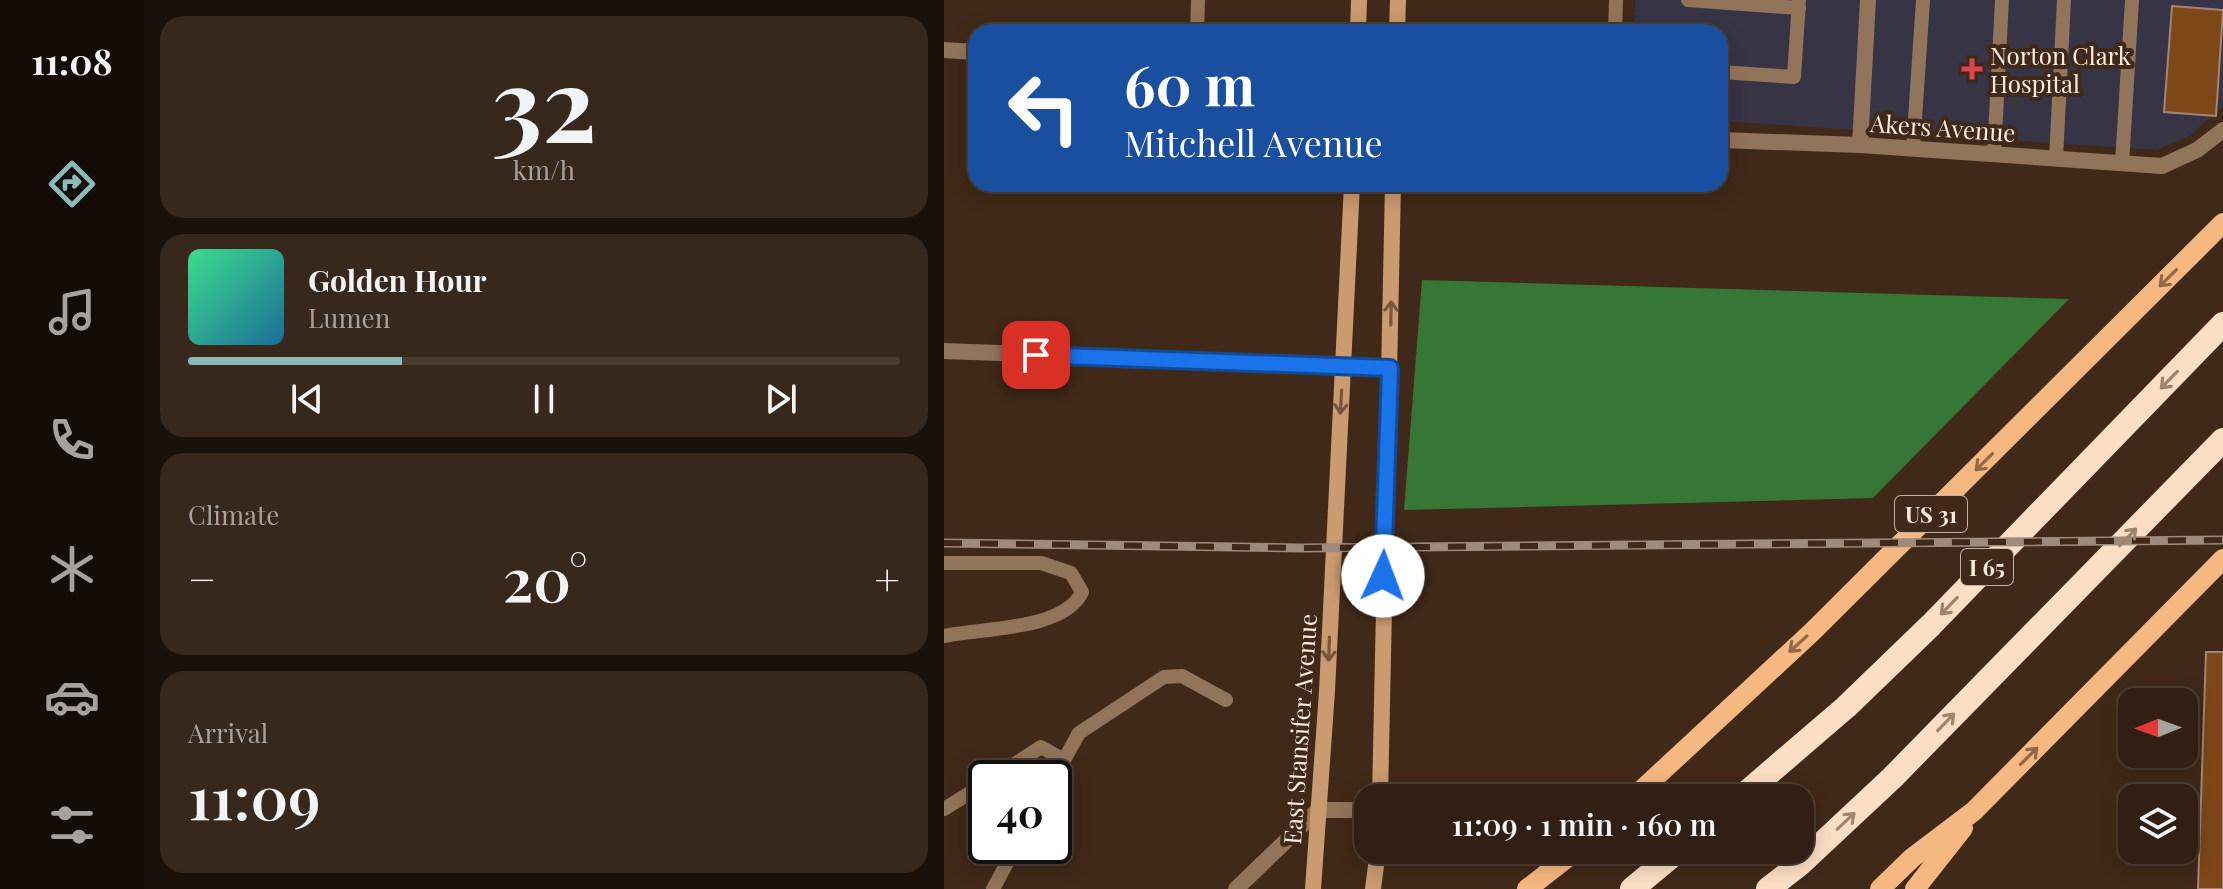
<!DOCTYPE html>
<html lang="en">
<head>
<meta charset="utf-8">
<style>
	:root { --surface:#301f12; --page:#38271b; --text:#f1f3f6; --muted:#a8a29f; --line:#4b3d32; --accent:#8bbbb9 }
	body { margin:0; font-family:"Playfair Display",serif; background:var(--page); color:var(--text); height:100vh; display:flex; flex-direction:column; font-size:30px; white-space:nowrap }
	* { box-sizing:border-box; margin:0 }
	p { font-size:26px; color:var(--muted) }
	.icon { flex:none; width:44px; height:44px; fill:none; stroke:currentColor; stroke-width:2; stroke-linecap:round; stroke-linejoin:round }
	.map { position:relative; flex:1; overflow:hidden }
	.sheet { display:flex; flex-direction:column; gap:16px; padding:16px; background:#1a110a; width:800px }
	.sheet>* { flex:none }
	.banner { position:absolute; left:24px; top:24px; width:760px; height:168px; border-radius:24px; box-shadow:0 4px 20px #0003,0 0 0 2px var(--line); background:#1a4fa0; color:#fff; overflow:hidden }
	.needle { width:52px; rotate:269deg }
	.controls { position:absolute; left:1174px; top:688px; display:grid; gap:16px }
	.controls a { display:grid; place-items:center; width:80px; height:80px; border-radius:16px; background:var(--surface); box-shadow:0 4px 20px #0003,0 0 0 2px var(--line); font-size:40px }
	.speed { position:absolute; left:24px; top:760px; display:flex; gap:16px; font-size:40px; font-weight:700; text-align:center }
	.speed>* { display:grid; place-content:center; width:104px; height:104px; border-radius:50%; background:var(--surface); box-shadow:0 4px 20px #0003,0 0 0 2px var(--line); line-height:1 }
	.speed .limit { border:4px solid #111; border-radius:12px; background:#fff; color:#111 }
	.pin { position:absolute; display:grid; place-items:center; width:68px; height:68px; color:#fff; margin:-34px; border-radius:16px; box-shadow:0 4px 12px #0006 }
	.me { position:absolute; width:88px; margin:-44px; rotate:2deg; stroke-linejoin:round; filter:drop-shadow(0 0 6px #0008) }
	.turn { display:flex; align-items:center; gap:28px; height:168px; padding:0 24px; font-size:36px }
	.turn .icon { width:104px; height:104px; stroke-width:2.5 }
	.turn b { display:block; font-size:56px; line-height:68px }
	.big { font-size:60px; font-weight:600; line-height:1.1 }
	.sheet .widget { flex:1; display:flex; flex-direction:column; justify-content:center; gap:12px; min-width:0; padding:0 28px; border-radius:24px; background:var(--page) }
	.sheet .dial { align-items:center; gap:0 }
	.dial b { font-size:104px; line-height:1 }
	.song { display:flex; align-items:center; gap:24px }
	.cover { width:96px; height:96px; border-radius:12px; background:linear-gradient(135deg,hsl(150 70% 55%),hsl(200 70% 35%)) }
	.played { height:8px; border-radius:4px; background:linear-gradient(90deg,var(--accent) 30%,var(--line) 30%) }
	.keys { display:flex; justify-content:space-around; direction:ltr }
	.heat { display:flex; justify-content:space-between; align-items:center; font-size:44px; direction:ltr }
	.trip { position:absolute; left:410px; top:784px; width:460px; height:80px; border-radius:24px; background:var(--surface); box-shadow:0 4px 20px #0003,0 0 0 2px var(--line); font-weight:600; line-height:80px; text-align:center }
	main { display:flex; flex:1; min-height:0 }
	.tab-bar { display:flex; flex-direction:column; width:144px; justify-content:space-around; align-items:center; background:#130c07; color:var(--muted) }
	.tab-bar .icon { width:56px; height:56px }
	.tab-bar .current { color:var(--accent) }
	.tab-bar b { font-size:36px; color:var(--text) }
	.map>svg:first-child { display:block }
	.medical { fill:#373445 }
	.forest { fill:#377735 }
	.building { fill:#7d4718; stroke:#a28673; stroke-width:2 }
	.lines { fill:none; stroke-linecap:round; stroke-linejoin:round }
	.lane { stroke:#92745a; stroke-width:14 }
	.street { stroke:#92745a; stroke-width:16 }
	.secondary { stroke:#ca9a70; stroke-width:16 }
	.primary { stroke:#f6b881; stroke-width:20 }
	.highway { stroke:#fcdec4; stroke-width:24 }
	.rail-casing { stroke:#9e8b7d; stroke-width:9 }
	.rail { stroke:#402918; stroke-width:6; stroke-dasharray:18; stroke-linecap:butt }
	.oneway { stroke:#926947 }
	.oneway2 { stroke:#77563b }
	.oneway3 { stroke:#9e846e }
	.route-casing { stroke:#114b97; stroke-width:20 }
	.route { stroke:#1a73e8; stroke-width:14 }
	.health-dot { fill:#e0444e; stroke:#402918; stroke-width:3 }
	.labels { text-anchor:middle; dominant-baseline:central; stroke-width:8; stroke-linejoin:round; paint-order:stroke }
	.shield { fill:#402918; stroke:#c2b1a4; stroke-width:2 }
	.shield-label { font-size:22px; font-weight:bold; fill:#faebe0 }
	.poi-label { font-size:24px; fill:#faebe0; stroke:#402918; text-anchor:start }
	.street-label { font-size:24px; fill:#faebe0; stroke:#402918 }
</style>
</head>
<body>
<main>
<nav class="tab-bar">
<b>11:08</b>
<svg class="icon current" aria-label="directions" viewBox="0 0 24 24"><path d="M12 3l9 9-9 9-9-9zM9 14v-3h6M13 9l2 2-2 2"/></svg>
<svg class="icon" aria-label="music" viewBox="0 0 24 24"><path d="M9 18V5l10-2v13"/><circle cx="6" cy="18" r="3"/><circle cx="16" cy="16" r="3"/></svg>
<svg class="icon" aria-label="phone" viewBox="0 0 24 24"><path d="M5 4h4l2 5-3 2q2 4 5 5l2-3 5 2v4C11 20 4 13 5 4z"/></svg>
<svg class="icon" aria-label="climate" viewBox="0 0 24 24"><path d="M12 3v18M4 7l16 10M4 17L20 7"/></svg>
<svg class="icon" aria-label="car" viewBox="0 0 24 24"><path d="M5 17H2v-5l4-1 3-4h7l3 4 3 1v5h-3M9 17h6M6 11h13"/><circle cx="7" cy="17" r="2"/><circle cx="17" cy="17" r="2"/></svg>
<svg class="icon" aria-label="filters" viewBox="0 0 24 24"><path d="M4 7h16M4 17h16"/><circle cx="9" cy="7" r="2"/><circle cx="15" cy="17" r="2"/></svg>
</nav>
<section class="sheet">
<div class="widget dial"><b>32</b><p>km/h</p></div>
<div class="widget">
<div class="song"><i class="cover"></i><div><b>Golden Hour</b><p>Lumen</p></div></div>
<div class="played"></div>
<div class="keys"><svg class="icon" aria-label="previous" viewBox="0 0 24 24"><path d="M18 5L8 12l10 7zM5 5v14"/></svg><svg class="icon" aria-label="pause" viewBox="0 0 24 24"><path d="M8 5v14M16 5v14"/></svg><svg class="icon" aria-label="next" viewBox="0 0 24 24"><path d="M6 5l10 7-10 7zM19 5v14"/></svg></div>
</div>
<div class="widget"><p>Climate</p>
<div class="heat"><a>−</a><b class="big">20°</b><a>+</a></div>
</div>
<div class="widget"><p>Arrival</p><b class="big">11:09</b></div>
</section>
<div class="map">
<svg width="1279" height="889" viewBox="0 0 1279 889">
	<rect width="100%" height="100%" fill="#402918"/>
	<path class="medical" d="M691,0h588v106l-32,29 -34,15 -437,-29v-89h-86z"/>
	<path class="forest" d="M478,280l647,19 -196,199 -469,12z"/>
	<g class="building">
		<path d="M1228,6l51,4 -7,106 -52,-4z"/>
		<path d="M1262,652h17v237h-25z"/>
	</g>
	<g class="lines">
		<g class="lane">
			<path d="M744,0l111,8"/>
			<path d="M253,32l1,-32"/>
			<path d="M671,32l1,-32"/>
			<path d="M776,72l74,5 5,-77"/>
			<path d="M969,149l10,-149"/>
			<path d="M1050,155l8,-155"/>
			<path d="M1112,159l8,-159"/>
			<path d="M1178,164l10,-164"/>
			<path d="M0,563h97l30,10 11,19c-17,38 -100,36 -138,44"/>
			<path d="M49,778l48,-31 23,13"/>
			<path d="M110,778l25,-45 85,-56 18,-1 44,24"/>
			<path d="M0,809l42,-26"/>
			<path d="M49,889l23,-43"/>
		</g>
		<g class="street">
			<path d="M0,50l32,2"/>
			<path d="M776,140l140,5 302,21 35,-16 26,-20"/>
			<path d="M916,145l8,-145"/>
			<path d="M0,351l446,17"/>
			<path d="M292,889l82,-79h50"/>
		</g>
		<g class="secondary">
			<path d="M414,32l1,-32"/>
			<path d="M453,32l1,-32"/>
			<path d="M436,798l13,-614"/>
			<path d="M369,889l14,-198 25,-507"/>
			<path d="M429,889l5,-39"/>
		</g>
		<g class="primary">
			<path d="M689,798l179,-166 411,-409"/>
			<path d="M583,889l50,-39"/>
			<path d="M936,889l32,-31 62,-47 249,-252"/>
			<path d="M971,889l48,-61"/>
		</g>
		<g class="highway">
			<path d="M796,798l106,-91 85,-82 292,-301"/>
			<path d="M688,889l47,-39"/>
			<path d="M824,889l32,-25 92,-86 331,-338"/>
		</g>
		<defs>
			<path id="rail" d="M0,543l357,5 922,-8"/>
		</defs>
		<use href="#rail" class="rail-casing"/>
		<use href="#rail" class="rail"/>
	</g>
	<defs><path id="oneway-shaft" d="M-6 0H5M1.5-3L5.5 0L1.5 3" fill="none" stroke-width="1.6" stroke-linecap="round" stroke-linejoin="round" transform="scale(2)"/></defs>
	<g class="oneway">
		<use href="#oneway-shaft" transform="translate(1224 278) rotate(135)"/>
		<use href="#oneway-shaft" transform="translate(1040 462) rotate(135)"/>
		<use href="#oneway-shaft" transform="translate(854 644) rotate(138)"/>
		<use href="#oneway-shaft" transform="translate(1085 756) rotate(-45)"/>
	</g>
	<g class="oneway2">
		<use href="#oneway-shaft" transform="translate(447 313) rotate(-89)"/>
		<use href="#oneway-shaft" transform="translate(397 402) rotate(93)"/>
		<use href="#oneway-shaft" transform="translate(385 649) rotate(92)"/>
	</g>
	<g class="oneway3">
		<use href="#oneway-shaft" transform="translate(1225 380) rotate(134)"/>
		<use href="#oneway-shaft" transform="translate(1184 537) rotate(-46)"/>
		<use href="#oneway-shaft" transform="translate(1005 606) rotate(134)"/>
		<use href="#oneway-shaft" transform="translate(1002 722) rotate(-46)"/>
		<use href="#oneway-shaft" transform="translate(902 821) rotate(-43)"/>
	</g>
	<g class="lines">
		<defs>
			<path id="route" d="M92,355l354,13 -7,208"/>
		</defs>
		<use href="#route" class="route-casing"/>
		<use href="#route" class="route"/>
	</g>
	<path class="health-dot" d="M1024 57h8v8h8v8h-8v8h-8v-8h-8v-8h8z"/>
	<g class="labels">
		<g class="shield">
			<rect x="951" y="496" width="72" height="36" rx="6"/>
			<rect x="1017" y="549" width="52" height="36" rx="6"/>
		</g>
		<g class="shield-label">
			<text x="987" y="514">US 31</text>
			<text x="1043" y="567">I 65</text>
		</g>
		<g class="poi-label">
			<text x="1046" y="55">Norton Clark<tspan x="1046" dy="28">Hospital</tspan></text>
		</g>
		<g class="street-label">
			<text transform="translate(999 127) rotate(4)">Akers Avenue</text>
			<text transform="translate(355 729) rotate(-86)">East Stansifer Avenue</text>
		</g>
	</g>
</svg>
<div class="controls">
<a><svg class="needle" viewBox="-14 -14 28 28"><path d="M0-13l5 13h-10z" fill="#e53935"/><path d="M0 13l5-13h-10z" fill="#a8a29f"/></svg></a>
<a><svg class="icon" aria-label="layers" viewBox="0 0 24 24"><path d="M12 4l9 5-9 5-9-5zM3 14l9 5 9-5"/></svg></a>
</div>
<div class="speed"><div class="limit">40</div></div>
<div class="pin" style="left:92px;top:355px;background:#d93025"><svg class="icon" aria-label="arrive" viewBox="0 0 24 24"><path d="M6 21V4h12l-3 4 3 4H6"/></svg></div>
<svg class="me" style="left:439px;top:576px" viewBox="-20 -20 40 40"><circle r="19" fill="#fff"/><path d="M0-13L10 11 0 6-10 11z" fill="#1a73e8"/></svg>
<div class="trip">11:09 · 1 min · 160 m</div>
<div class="banner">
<div class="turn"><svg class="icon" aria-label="left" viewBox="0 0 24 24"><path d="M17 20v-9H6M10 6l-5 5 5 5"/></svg><div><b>60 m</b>Mitchell Avenue</div></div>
</div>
</div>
</main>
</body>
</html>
